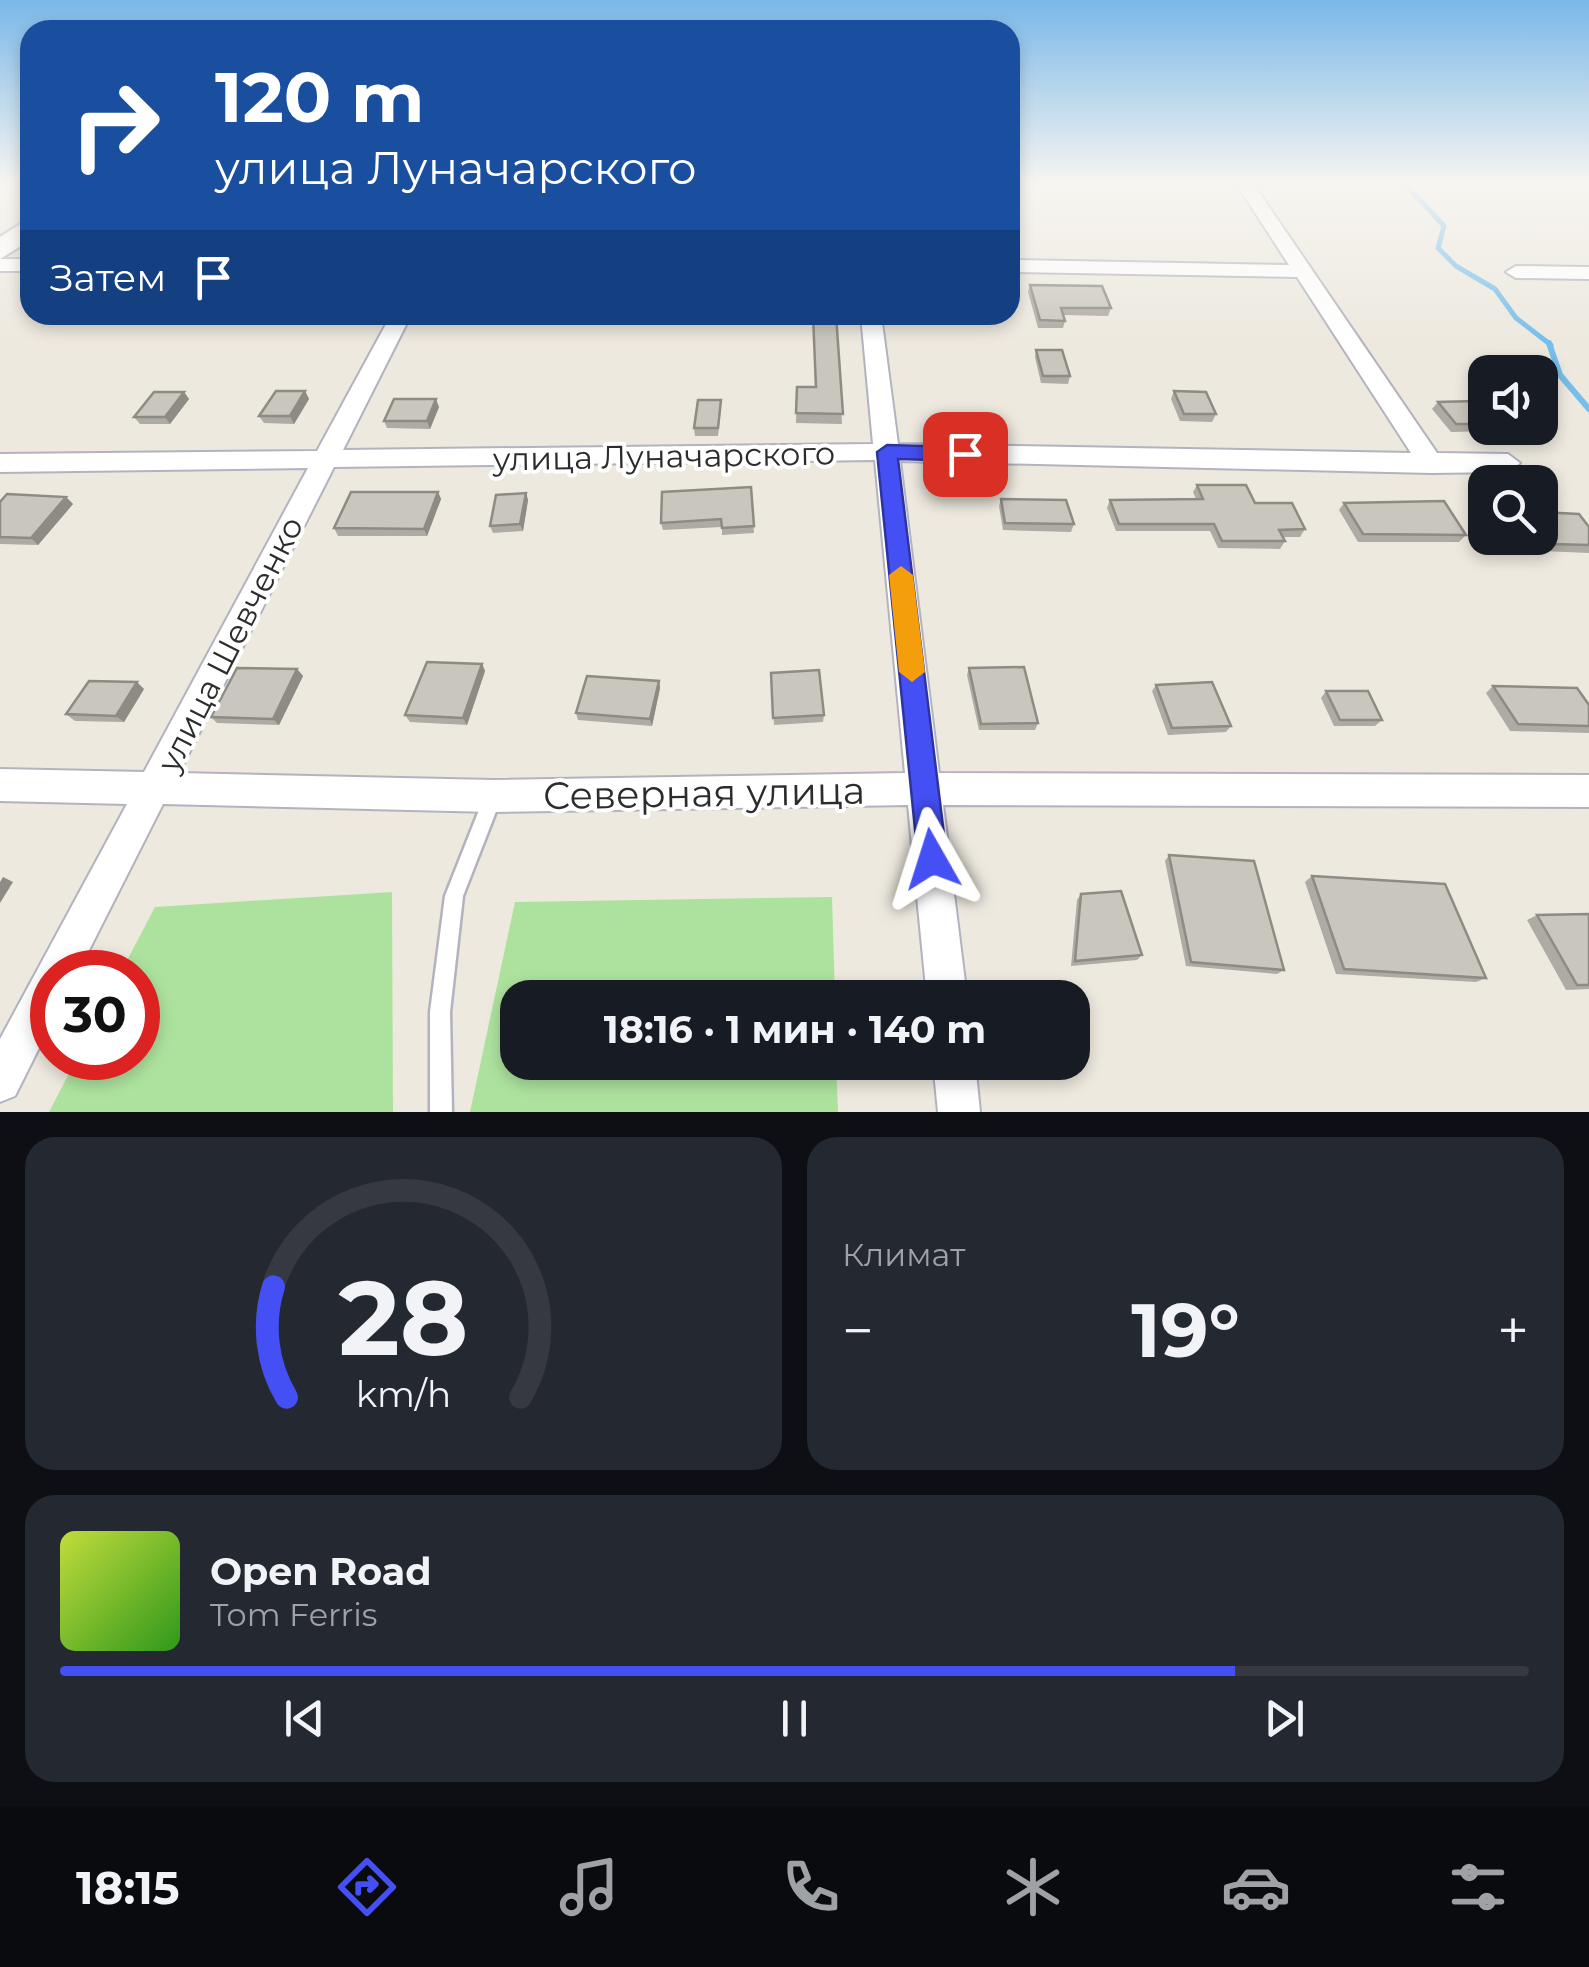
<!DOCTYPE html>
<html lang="ru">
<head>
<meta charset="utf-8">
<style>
	:root { --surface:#171b24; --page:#242831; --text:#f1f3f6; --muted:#9ea1a6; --line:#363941; --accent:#4550f4 }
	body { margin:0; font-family:Montserrat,sans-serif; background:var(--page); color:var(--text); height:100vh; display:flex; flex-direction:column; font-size:38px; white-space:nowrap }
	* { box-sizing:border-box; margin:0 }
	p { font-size:32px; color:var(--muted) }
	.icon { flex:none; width:55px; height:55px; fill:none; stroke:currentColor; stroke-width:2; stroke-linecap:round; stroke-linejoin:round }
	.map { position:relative; height:1112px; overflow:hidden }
	.panel { display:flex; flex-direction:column; gap:25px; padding:25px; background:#0d0f14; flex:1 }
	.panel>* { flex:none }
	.banner { position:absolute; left:20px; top:20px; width:1000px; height:305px; border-radius:30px; box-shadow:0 5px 15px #0003; background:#1a4fa0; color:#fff; overflow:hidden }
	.tools { position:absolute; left:1468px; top:355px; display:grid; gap:20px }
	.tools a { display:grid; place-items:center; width:90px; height:90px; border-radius:20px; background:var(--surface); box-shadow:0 5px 15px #0003; font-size:50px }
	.speed { position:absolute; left:30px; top:950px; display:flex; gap:20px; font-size:50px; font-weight:700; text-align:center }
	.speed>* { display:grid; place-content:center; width:130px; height:130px; border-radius:50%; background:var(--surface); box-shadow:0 5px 15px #0003; line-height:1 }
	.speed .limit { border:15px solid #d22; background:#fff; color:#111 }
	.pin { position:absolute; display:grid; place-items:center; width:85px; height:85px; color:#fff; margin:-42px; border-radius:20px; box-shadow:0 5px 15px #0006 }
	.me { position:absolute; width:110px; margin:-55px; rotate:354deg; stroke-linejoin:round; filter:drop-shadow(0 0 8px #0008) }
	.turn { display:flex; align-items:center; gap:35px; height:210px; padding:0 30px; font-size:45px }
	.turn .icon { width:130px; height:130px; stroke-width:2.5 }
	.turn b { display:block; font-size:70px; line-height:85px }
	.then { display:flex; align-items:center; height:95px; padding:0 30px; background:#0003; gap:20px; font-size:38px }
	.big { font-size:75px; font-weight:700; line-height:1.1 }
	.panel .card { flex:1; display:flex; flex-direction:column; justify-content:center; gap:15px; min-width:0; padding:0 35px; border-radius:30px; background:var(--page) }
	.panel .dial { align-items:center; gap:0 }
	.dial svg { height:260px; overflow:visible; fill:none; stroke:var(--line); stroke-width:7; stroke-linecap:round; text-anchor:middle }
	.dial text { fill:var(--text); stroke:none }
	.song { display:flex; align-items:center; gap:30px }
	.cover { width:120px; height:120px; border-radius:15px; background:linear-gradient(135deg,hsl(70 70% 55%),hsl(110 70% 35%)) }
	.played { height:10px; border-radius:5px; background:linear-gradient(90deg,var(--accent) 80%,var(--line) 80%) }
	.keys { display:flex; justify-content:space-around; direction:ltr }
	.heat { display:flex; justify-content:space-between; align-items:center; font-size:55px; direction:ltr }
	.panel .tiles { flex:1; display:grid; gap:25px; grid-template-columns:1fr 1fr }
	.card:last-child { grid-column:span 2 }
	.trip { position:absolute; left:500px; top:980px; width:590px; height:100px; border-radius:30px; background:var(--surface); box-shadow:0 5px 15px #0003; font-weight:700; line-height:100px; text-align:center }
	.tab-bar { display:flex; height:160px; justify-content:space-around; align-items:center; background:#090b0e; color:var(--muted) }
	.tab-bar .icon { width:70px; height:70px }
	.tab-bar .active { color:var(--accent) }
	.tab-bar b { font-size:45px; color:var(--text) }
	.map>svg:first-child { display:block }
	.green { fill:#ade29e }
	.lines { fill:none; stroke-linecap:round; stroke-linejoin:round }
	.stream-far1 { stroke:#76beeb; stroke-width:5 }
	.stream { stroke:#76beeb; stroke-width:6 }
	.lane-casing { stroke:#b2b3bf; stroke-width:5 }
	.street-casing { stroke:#b2b3bf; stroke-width:4 }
	.secondary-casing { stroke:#b2b3bf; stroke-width:5 }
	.lane { fill:#fff; fill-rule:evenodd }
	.street { fill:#fff; fill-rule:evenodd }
	.secondary { fill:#fff; fill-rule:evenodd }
	.wall { fill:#adaba3 }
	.shaded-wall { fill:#8d8b84 }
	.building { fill:#c9c7bd; stroke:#8d8b84; stroke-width:2.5 }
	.route { fill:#4550f4; stroke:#2d349f; stroke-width:2.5 }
	.slow { fill:#f59e0b }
	.labels { text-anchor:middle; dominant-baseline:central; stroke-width:8; stroke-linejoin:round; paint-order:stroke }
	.street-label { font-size:32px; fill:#2c2c2c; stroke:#fff }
	.near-street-label { font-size:38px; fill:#2c2c2c; stroke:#fff }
</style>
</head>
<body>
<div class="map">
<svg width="1589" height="1112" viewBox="0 0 1589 1112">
	<rect width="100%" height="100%" fill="#ede9df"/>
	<g class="green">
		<path d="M392,892l1,220h-344l28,-54h61v-86h-17l34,-65z"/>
		<path d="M832,897l3,100 -317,1v64l318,1 2,49h-368l45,-210z"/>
	</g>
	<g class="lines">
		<path class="stream-far1" d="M1406,185l38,41 -6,22 18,18 39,23 21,29 35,27"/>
		<path class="stream" d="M1549,343l11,32 29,34"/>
		<defs>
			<path id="lane" d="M493,788l6,2 3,6 -39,100 -13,116 2,100h-22v-100l15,-116 42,-106z"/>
			<g id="street">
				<path d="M1237,185h17l183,268 71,1 12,9 -12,9 -77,1 -531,-12 39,312 650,2v32l-646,-2 24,193h-40l-19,-193 -415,7 -330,-8 -85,168h-26v50l-37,74 -15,6v-63l127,-235 -127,-3v-32l144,3 164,-304 -308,4v-18l317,-3 74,-136h20l-68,135 530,-6 -12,-129h20l17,129 513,9 -114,-176 -287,-5v-12l279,5zM875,460l30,313 -412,7 -314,-7 155,-306z"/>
				<rect x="0" y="259" width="30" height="12"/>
				<path d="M1589,267v12l-73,-1 -10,-6 10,-6z"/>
				<path d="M933,1062h42l5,50h-42z"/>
			</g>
			<path id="secondary" d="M30,218v22l-30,19v-22z"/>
		</defs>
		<use href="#lane" class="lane-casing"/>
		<use href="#street" class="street-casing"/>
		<use href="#secondary" class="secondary-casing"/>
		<use href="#lane" class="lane"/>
		<use href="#street" class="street"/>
		<use href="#secondary" class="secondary"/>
	</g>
	<g class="wall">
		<path d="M1030,285l81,23 -3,8 -45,-1 2,6 -2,7h-25l-10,-36z"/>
		<path d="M444,315h29l-1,3h-27z"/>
		<path d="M566,315h29l-1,3 -27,1z"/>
		<path d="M653,315h28v2l-27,1z"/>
		<path d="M808,315h28l6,109 -46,-1 1,-36h18l-2,-71z"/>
		<path d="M925,315h24l-1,6h-22z"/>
		<path d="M1036,350l34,26 -2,8 -27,-1 -6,-26z"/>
		<path d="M305,391l4,8 -15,25 -30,-1 -5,-7z"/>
		<path d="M1174,391l42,23 -4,8 -32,-1 -9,-22z"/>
		<path d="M184,392l5,7 -19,25h-30l-6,-7z"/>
		<path d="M1438,402l47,9v17h8l-3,3 -39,1 -19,-23z"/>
		<path d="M439,407l-9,22 -43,-1 -3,-7z"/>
		<path d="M721,408l-3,28h-23l-1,-8z"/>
		<path d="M1197,485l58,18 50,26 -5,8h-17l2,4 -5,8 -62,-1 -8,-17h-94l-9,-23 3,-8 86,-1 -3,-7z"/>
		<path d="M751,487l3,46 -32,2v-8l-59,3 -2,-7z"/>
		<path d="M438,492l3,7 -14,37h-89l-4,-8z"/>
		<path d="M526,493l2,7 -5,31 -30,2 -3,-7z"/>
		<path d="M66,497l7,7 -35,41 -38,-1v-42z"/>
		<path d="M1001,499l73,25 -3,8 -68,-2 -4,-24z"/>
		<path d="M1344,503l122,32 -7,7h-101l-19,-32z"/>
		<path d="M1540,512l49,15v26l-47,-2 -9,-13h7z"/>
		<path d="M482,664l3,7 -18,54 -57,-3 -5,-7z"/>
		<path d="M969,668l69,55 -3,7h-56l-12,-55z"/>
		<path d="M297,669l6,7 -24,49 -62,-2 -6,-6z"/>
		<path d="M771,673l53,42 -1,7 -49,3z"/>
		<path d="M659,681l1,7 -8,38 -74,-6 -2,-7z"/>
		<path d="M1156,685l75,41 -5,6 -58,3 -16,-44z"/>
		<path d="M1493,686l96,19v28l-79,-2 -24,-38z"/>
		<path d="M144,689l-20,33 -49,-1 -9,-7z"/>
		<path d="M1326,691l56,29 -7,6h-41l-13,-28z"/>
		<path d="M1169,855l115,115 -7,4 -91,-8 -21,-105z"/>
		<path d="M1312,876l174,102 -10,4 -140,-8 -31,-92z"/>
		<path d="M1081,894l61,61 -5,5 -66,6 6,-66z"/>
		<path d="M1589,914v75l-23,1 -39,-70 10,-5z"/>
	</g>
	<g class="shaded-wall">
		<path d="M305,391l4,8 -15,25 -4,-8z"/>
		<path d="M184,392l5,7 -19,25 -5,-7z"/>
		<path d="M436,399l3,8 -9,22 -3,-8z"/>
		<path d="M438,492l3,7 -14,37 -3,-7z"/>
		<path d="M526,493l2,7 -5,31 -3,-7z"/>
		<path d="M66,497l7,7 -35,41 -7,-7z"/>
		<path d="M482,664l3,7 -18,54 -4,-7z"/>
		<path d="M297,669l6,7 -24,49 -6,-6z"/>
		<path d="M659,681l1,7 -8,38 -2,-7z"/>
		<path d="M137,682l7,7 -20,33 -8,-6z"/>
		<path d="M3,877l10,5 -13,21v-21z"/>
	</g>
	<g class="building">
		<path d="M1030,285l72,1 9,22h-50l4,13 -25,-1z"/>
		<path d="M813,315h23l7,99 -47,-1 1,-26h19z"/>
		<path d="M1036,350h26l8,26h-27z"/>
		<path d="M276,391h29l-15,25h-31z"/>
		<path d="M1174,391l32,1 10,22h-32z"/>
		<path d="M154,392h30l-19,25h-31z"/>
		<path d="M394,399h42l-9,22h-43z"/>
		<path d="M698,400h23l-3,28h-24z"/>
		<path d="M1476,401l9,10v13h-29l-18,-22z"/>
		<path d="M1197,485h49l9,18h37l13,26 -26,1 6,11h-63l-8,-17h-95l-9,-24 93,-1z"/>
		<path d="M751,487l3,39 -32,2 -1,-9 -60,4 1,-31z"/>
		<path d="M351,492h87l-14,37 -90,-1z"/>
		<path d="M526,493l-6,31 -30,2 6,-31z"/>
		<path d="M7,494l59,3 -35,41 -31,-1v-35z"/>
		<path d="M1001,499l65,1 8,24 -69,-1z"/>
		<path d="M1444,501l22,34 -103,-1 -19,-31z"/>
		<path d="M1540,512l39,2 10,13v18l-39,-1 -10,-14z"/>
		<path d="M427,662l55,2 -19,54 -58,-3z"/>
		<path d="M1024,667l14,56 -57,1 -12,-56z"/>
		<path d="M237,668l60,1 -24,50 -62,-2z"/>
		<path d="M819,670l5,45 -51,3 -2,-45z"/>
		<path d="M587,676l72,5 -9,38 -74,-6z"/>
		<path d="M89,681l48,1 -21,34 -50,-2z"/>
		<path d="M1212,682l19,44 -59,2 -16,-43z"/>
		<path d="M1493,686l84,2 12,17v21l-71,-2z"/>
		<path d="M1326,691h42l14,29h-42z"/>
		<path d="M1169,855l85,6 30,109 -93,-8z"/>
		<path d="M1312,876l133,8 41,94 -142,-9z"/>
		<path d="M1121,891l21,64 -67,6 6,-67z"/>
		<path d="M1589,914v71h-12l-40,-70z"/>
	</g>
	<linearGradient id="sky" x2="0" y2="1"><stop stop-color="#7ab8e9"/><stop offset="0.54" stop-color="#f7f5f1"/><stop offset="1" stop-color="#f7f5f1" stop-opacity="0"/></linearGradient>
	<rect width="1589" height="340" fill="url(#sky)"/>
	<path class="route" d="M887,445l78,2 10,7 -10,7 -67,-2 49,400 -4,10 -11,4 -10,-4 -4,-10 -41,-407z"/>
	<path class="slow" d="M901,566l12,9 12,97 -13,10 -13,-10 -10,-97z"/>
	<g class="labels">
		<g class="street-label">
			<text transform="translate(664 456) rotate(-1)">улица Луначарского</text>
			<text transform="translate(230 644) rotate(-63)">улица Шевченко</text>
		</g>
		<g class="near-street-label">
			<text transform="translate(704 793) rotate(-1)">Северная улица</text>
		</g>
	</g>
</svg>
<div class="tools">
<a><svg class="icon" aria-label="sound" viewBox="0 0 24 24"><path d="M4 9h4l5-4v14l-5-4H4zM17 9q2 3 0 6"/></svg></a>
<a><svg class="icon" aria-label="search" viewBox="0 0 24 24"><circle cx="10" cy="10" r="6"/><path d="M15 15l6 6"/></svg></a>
</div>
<div class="speed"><div class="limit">30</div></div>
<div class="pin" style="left:965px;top:454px;background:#d93025"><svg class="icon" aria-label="arrive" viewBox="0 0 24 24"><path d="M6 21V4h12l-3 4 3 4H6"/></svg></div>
<svg class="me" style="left:932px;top:859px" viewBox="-20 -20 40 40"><path d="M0-17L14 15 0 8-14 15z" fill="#4550f4" stroke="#fff" stroke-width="4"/></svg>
<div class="trip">18:16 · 1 мин · 140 m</div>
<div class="banner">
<div class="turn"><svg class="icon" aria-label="right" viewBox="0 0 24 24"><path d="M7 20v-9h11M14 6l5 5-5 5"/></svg><div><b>120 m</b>улица Луначарского</div></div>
<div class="then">Затем<svg class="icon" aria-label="arrive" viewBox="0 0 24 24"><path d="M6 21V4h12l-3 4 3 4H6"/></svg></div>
</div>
</div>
<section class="panel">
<div class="tiles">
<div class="card dial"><svg viewBox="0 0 100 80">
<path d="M14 69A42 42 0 1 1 86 69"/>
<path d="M14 69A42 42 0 0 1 10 35" stroke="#4550f4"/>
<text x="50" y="56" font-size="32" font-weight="700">28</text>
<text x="50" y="72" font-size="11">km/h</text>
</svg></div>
<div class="card"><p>Климат</p>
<div class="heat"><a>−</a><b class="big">19°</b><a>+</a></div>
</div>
<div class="card">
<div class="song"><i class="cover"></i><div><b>Open Road</b><p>Tom Ferris</p></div></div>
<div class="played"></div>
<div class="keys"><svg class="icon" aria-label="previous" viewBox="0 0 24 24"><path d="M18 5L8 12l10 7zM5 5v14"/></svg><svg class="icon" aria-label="pause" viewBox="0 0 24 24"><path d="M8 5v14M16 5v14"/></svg><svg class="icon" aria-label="next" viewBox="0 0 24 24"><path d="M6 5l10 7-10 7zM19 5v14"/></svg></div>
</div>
</div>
</section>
<nav class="tab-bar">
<b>18:15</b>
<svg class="icon active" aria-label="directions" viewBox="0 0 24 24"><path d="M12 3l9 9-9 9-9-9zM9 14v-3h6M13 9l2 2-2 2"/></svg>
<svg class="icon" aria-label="music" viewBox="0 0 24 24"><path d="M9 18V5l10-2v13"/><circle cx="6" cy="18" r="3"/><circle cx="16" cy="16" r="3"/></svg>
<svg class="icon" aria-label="phone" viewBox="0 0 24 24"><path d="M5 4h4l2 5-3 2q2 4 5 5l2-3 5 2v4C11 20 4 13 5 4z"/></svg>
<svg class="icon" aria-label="climate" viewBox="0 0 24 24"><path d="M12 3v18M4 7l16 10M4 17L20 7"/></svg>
<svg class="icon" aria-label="car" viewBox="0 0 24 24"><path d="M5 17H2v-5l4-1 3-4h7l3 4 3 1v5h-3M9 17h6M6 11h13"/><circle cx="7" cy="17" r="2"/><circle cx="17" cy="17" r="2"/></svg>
<svg class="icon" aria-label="filters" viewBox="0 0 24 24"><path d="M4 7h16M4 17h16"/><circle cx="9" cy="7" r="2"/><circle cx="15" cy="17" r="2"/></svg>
</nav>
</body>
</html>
